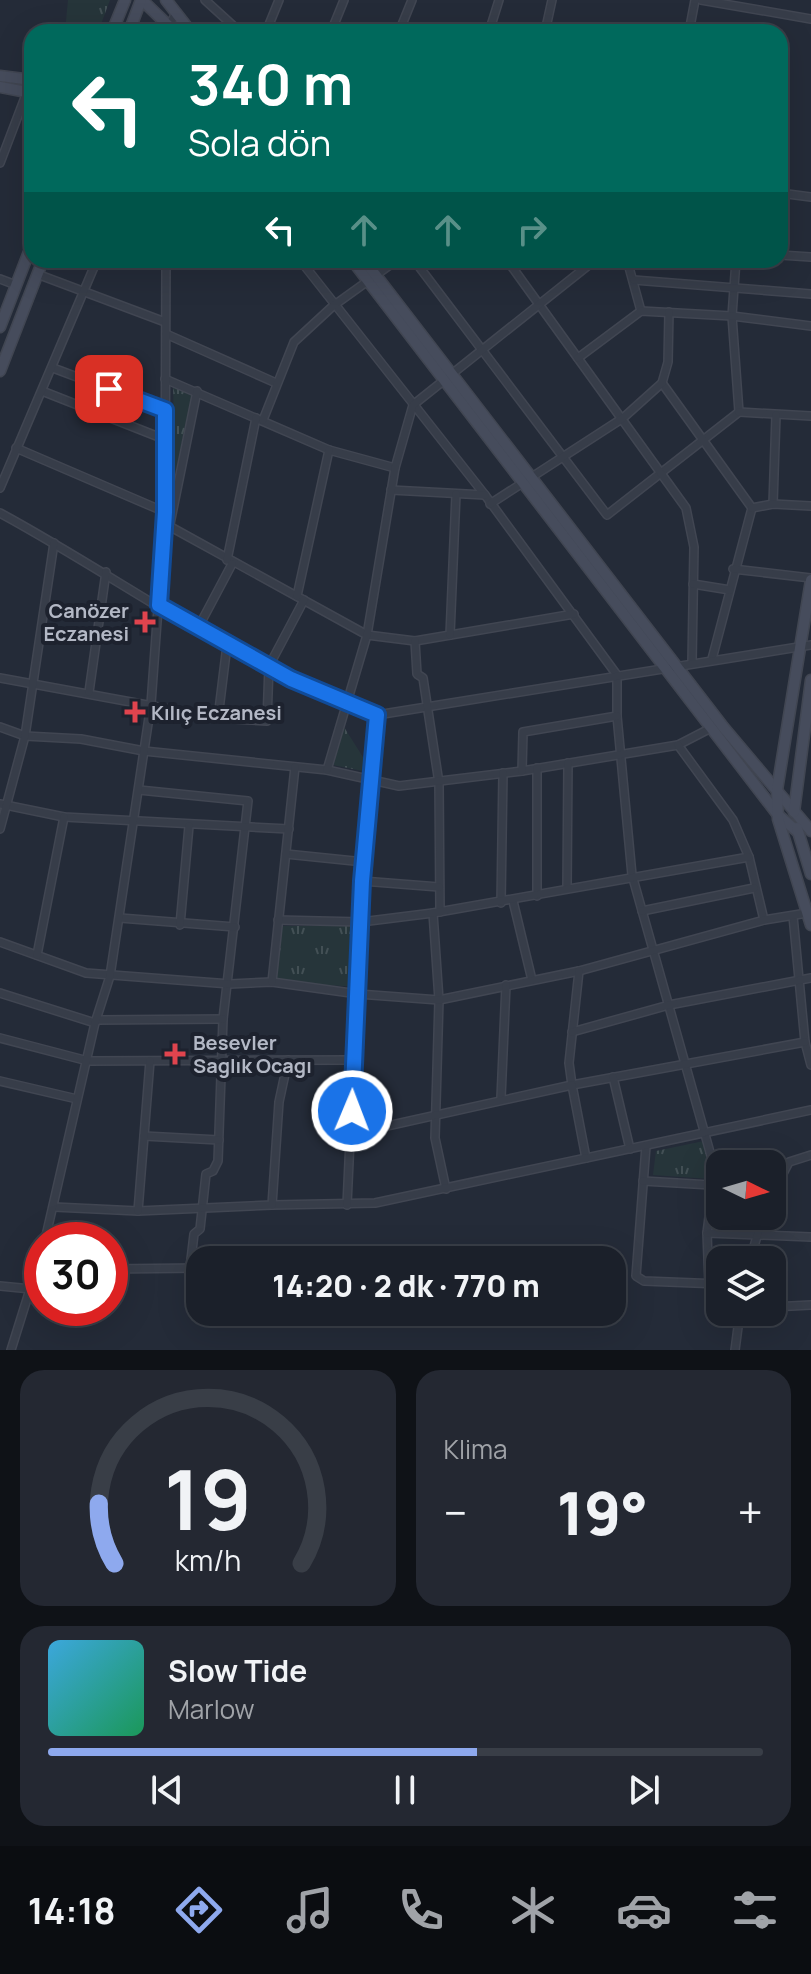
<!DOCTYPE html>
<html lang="tr">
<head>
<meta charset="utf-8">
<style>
	:root { --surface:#1b202a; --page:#242832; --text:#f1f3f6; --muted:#a0a3a8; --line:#393e47; --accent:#8ea9ee }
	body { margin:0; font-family:Manrope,sans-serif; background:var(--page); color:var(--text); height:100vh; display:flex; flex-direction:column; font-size:30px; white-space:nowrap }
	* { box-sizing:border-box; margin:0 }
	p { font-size:26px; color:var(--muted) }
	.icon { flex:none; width:44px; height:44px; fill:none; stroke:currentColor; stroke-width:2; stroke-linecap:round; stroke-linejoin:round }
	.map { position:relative; height:1350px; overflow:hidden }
	.sheet { display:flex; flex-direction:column; gap:20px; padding:20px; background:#0f1217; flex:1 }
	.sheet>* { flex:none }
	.banner { position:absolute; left:24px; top:24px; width:764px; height:244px; border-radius:24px; box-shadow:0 8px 32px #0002,0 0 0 2px var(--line); background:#00695c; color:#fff; overflow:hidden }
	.needle { width:52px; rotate:95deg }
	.controls { position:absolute; left:706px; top:1150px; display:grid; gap:16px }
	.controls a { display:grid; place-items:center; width:80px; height:80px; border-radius:16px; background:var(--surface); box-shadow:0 8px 32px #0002,0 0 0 2px var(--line); font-size:40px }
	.speed { position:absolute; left:24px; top:1222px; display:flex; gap:16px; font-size:40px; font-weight:700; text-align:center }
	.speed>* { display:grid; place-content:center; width:104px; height:104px; border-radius:50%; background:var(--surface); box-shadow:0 8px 32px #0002,0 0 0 2px var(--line); line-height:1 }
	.speed .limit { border:12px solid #d22; background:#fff; color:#111 }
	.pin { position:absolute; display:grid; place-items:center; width:68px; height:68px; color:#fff; margin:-34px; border-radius:16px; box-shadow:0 4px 12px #0006 }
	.me { position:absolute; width:88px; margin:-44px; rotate:1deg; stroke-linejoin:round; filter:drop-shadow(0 0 6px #0008) }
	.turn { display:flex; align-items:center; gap:28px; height:168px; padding:0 32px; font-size:36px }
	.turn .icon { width:104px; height:104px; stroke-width:2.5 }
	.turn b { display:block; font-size:56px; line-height:68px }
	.lanes { display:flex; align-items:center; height:76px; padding:0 32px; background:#0003; justify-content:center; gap:40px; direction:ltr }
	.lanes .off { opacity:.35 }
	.big { font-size:60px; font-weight:800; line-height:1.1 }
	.sheet .card { flex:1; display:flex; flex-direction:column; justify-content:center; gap:12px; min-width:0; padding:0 28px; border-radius:24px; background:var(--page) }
	.sheet .dial { align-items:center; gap:0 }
	.dial svg { height:208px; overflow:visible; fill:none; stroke:var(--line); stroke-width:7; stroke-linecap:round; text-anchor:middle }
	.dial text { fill:var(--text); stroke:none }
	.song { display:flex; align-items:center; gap:24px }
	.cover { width:96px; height:96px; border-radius:12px; background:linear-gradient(135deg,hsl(200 70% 55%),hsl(150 70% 35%)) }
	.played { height:8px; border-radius:4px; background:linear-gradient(90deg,var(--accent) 60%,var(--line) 60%) }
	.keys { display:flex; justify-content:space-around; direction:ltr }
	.heat { display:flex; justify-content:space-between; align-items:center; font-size:44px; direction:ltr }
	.sheet .tiles { flex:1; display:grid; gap:20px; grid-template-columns:1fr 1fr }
	.card:last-child { grid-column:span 2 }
	.trip { position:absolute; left:186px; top:1246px; width:440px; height:80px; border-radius:24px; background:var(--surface); box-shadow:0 8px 32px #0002,0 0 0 2px var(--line); font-weight:800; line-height:80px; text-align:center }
	.dock { display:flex; height:128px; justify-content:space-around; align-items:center; background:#0b0d11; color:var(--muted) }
	.dock .icon { width:56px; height:56px }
	.dock .on { color:var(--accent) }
	.dock b { font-size:36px; color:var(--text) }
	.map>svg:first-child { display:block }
	.park { fill:url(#park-tufts) }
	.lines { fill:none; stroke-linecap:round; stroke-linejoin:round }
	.street-casing { stroke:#414652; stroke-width:10 }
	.secondary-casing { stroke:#414652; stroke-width:13 }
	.street { stroke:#373d49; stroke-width:7 }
	.secondary { stroke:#464c5c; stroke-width:10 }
	.route-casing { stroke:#114b97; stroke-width:20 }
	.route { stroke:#1a73e8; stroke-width:14 }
	.health-dot { fill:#e0444e; stroke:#1d222e; stroke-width:3 }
	.labels { text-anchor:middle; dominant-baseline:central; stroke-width:8; stroke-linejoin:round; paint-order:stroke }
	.poi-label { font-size:20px; font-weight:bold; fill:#b3b8c5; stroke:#1d222e; text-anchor:start }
</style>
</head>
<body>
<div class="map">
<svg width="811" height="1350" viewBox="0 0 811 1350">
	<defs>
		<pattern id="park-tufts" width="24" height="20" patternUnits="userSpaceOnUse" patternTransform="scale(2)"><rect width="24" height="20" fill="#26353a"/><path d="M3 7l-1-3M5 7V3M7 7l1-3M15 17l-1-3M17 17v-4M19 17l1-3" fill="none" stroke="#435055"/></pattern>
	</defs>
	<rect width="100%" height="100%" fill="#242b38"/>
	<g class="park">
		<path d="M68,0h42l-12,32h-33z"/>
		<path d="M173,384l20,8 -18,82z"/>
		<path d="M342,724l24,38 -3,9 -30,-6z"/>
		<path d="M282,926h81l-3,61 -84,-5z"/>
		<path d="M704,1141l7,38 -58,-4 3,-24z"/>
	</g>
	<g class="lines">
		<defs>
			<g id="street">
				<path d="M205,0l35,32"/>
				<path d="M701,0l110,19"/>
				<path d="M166,32l10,-19"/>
				<path d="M266,32l13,-32"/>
				<path d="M331,32l13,-32"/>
				<path d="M399,32l13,-32"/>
				<path d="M489,32l10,-32"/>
				<path d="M545,32l7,-32"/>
				<path d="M689,32l6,-32"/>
				<path d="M0,163l27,-71"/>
				<path d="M780,193l31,4"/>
				<path d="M780,255l31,2"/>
				<path d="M300,260l185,235 132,180v41l15,159 83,295 -8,63 2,51"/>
				<path d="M414,260l193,255 132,-103 -7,-96 4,-56"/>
				<path d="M507,260l179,248 8,39 -2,115"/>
				<path d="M627,260l14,51"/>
				<path d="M37,274l128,48"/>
				<path d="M0,279l16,6"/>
				<path d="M634,280l177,14"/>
				<path d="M166,334l110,49"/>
				<path d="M578,358l63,-47 91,5 79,10"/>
				<path d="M53,368l112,42"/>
				<path d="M165,379l164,71 66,18"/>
				<path d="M662,383l90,125 -40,151"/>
				<path d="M42,391l122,48"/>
				<path d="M739,412l72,4"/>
				<path d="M263,420l31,-78 39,-36 64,-46"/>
				<path d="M16,448l149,64 4,14 198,109 48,6 159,-27"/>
				<path d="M0,488l97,-228"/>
				<path d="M391,490l94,5"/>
				<path d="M490,504l133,-86 39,-35 6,-21 1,-50"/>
				<path d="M773,504l3,-89"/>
				<path d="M752,508l21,-4 38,2"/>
				<path d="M0,513c124,67 243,158 377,202l434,-70"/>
				<path d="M170,524l27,-133"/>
				<path d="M227,560l29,-142"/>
				<path d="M733,569l78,9"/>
				<path d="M693,584l37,6"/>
				<path d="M297,596l32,-146"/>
				<path d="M198,628l34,-64"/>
				<path d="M450,635l6,-141"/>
				<path d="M415,641l2,33 6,4 16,105 1,129"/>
				<path d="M0,678l218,40 49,3 2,-55 35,-66"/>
				<path d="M89,692l17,-120"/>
				<path d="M218,718l9,-73"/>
				<path d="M0,727l25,9 56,3 63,12 183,19 72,16 123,-15 156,-26 33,-17"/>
				<path d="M678,745l55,75 16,37 15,63"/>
				<path d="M327,770l40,-135 28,-167 18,-63 182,-145"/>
				<path d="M522,771l1,-39 94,-16"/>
				<path d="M139,790l109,11 -25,218 -5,142 -5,10 -7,3 -6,55 -6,5 -4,34"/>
				<path d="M0,804l64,13 225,12"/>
				<path d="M0,829l25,-93 29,-193"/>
				<path d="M286,854l78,8"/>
				<path d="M362,881l77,6"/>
				<path d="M567,888l1,-125"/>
				<path d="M537,896v-128"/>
				<path d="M513,901l19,79"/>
				<path d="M501,903l2,-130"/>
				<path d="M642,911l112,-23"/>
				<path d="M433,913l6,87 -4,138 11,51"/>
				<path d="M793,916l12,126 6,23"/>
				<path d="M120,918l115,9"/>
				<path d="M278,920l83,2 72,-9 316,-56"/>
				<path d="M180,925l9,-99"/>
				<path d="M0,942l86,31 144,11 42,-2 86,12 81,6 140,-29 185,-51 43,-7"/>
				<path d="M37,955l27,-138"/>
				<path d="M579,971l-10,92 3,22 233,-43"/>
				<path d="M272,982l23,-215"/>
				<path d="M0,993l95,30"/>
				<path d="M98,1020l125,-1"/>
				<path d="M572,1032l97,-27 142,-27"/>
				<path d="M0,1038l88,23 265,-1"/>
				<path d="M613,1077l17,72"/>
				<path d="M0,1081l77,18"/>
				<path d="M501,1098l5,-113"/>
				<path d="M351,1134l221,-49 14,73"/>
				<path d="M144,1136l75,4"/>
				<path d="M646,1146l-10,130 8,5 76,3"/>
				<path d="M643,1181l68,4"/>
				<path d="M772,1195l17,-33 22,-7"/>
				<path d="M272,1205l103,-2 436,-93"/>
				<path d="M347,1205l15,-324 15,-166"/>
				<path d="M54,1207l84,4 134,-6 7,-103 9,-42"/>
				<path d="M138,1211l12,-150"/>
				<path d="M707,1233l104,4"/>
				<path d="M45,1240l50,-217 15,-47 41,-272 14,-192 1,-252"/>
				<path d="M750,1260l13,-44"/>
				<path d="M110,1269l90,-1"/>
				<path d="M0,1286l31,3"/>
				<path d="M772,1307l39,-2"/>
				<path d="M11,1350l31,-99"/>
				<path d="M735,1350l5,-38"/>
			</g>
			<g id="secondary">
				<path d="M142,0l33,32"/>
				<path d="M166,0l25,32"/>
				<path d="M112,32l13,-32"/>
				<path d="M129,32l12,-32"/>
				<path d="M0,76l32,4"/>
				<path d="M0,87l32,6"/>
				<path d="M352,260l426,555 20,17"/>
				<path d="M364,260l360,468 87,103"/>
				<path d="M0,327l32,-83"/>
				<path d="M0,371l43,-111"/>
				<path d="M811,580l-34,210 1,29 33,106"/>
				<path d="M794,812l17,-132"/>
				<path d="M797,828l14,46"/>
			</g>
		</defs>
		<use href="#street" class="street-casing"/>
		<use href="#secondary" class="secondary-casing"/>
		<use href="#street" class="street"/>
		<use href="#secondary" class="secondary"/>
	</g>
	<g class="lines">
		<defs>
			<path id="route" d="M109,389l56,21v102l-6,93 132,74 86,36 -15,166 -10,230"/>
		</defs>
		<use href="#route" class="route-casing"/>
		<use href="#route" class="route"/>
	</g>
	<g class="health-dot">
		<path d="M141 610h8v8h8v8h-8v8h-8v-8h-8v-8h8z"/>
		<path d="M131 700h8v8h8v8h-8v8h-8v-8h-8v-8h8z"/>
		<path d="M171 1042h8v8h8v8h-8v8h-8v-8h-8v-8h8z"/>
	</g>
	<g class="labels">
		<g class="poi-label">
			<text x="129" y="610" text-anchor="end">Canözer<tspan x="129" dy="23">Eczanesi</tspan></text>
			<text x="151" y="712">Kılıç Eczanesi</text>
			<text x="193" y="1042">Besevler<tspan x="193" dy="23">Saglık Ocagı</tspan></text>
		</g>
	</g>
</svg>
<div class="controls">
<a><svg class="needle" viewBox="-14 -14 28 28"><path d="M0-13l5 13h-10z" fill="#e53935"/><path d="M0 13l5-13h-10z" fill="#a0a3a8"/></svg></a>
<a><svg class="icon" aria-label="layers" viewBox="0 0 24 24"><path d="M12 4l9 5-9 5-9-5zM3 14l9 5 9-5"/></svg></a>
</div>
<div class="speed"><div class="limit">30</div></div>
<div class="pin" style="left:109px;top:389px;background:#d93025"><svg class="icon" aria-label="arrive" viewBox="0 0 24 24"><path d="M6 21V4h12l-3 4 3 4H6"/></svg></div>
<svg class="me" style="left:352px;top:1111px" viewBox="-20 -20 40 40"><circle r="17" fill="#1a73e8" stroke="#fff" stroke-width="3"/><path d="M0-11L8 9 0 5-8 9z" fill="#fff"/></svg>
<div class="trip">14:20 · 2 dk · 770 m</div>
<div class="banner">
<div class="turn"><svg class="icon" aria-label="left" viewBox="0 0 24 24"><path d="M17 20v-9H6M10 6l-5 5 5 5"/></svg><div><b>340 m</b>Sola dön</div></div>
<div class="lanes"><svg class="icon" aria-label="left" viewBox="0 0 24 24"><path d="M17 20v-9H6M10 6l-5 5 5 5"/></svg><svg class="icon off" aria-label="ahead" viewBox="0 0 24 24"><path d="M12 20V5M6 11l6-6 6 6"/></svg><svg class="icon off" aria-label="ahead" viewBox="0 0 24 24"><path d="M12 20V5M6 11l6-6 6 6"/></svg><svg class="icon off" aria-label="right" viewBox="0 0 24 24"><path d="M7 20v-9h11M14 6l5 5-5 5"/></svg></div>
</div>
</div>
<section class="sheet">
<div class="tiles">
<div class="card dial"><svg viewBox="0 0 100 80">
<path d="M14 69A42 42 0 1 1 86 69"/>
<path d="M14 69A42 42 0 0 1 8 46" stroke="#8ea9ee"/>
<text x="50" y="56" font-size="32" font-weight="700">19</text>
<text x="50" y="72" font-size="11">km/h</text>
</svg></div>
<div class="card"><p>Klima</p>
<div class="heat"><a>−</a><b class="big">19°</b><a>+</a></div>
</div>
<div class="card">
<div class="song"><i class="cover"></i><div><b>Slow Tide</b><p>Marlow</p></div></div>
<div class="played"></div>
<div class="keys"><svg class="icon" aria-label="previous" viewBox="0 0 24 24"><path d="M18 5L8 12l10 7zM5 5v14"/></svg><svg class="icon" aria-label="pause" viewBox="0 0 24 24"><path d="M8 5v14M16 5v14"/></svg><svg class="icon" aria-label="next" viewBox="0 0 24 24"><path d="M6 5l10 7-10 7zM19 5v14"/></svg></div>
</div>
</div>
</section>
<nav class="dock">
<b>14:18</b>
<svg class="icon on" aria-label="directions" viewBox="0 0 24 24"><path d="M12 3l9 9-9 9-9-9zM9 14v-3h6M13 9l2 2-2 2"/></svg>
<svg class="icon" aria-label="music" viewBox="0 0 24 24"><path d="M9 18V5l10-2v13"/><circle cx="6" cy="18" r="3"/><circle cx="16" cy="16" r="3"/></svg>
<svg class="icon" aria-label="phone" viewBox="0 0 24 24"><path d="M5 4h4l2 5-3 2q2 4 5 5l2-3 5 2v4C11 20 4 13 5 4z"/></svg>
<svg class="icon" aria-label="climate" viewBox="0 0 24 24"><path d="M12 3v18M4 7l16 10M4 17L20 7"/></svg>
<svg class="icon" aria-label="car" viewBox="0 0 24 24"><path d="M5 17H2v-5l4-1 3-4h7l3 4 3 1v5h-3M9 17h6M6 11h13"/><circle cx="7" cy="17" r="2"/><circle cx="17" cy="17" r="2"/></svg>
<svg class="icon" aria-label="filters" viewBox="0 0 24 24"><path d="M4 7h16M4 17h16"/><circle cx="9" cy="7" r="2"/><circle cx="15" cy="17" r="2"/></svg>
</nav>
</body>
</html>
